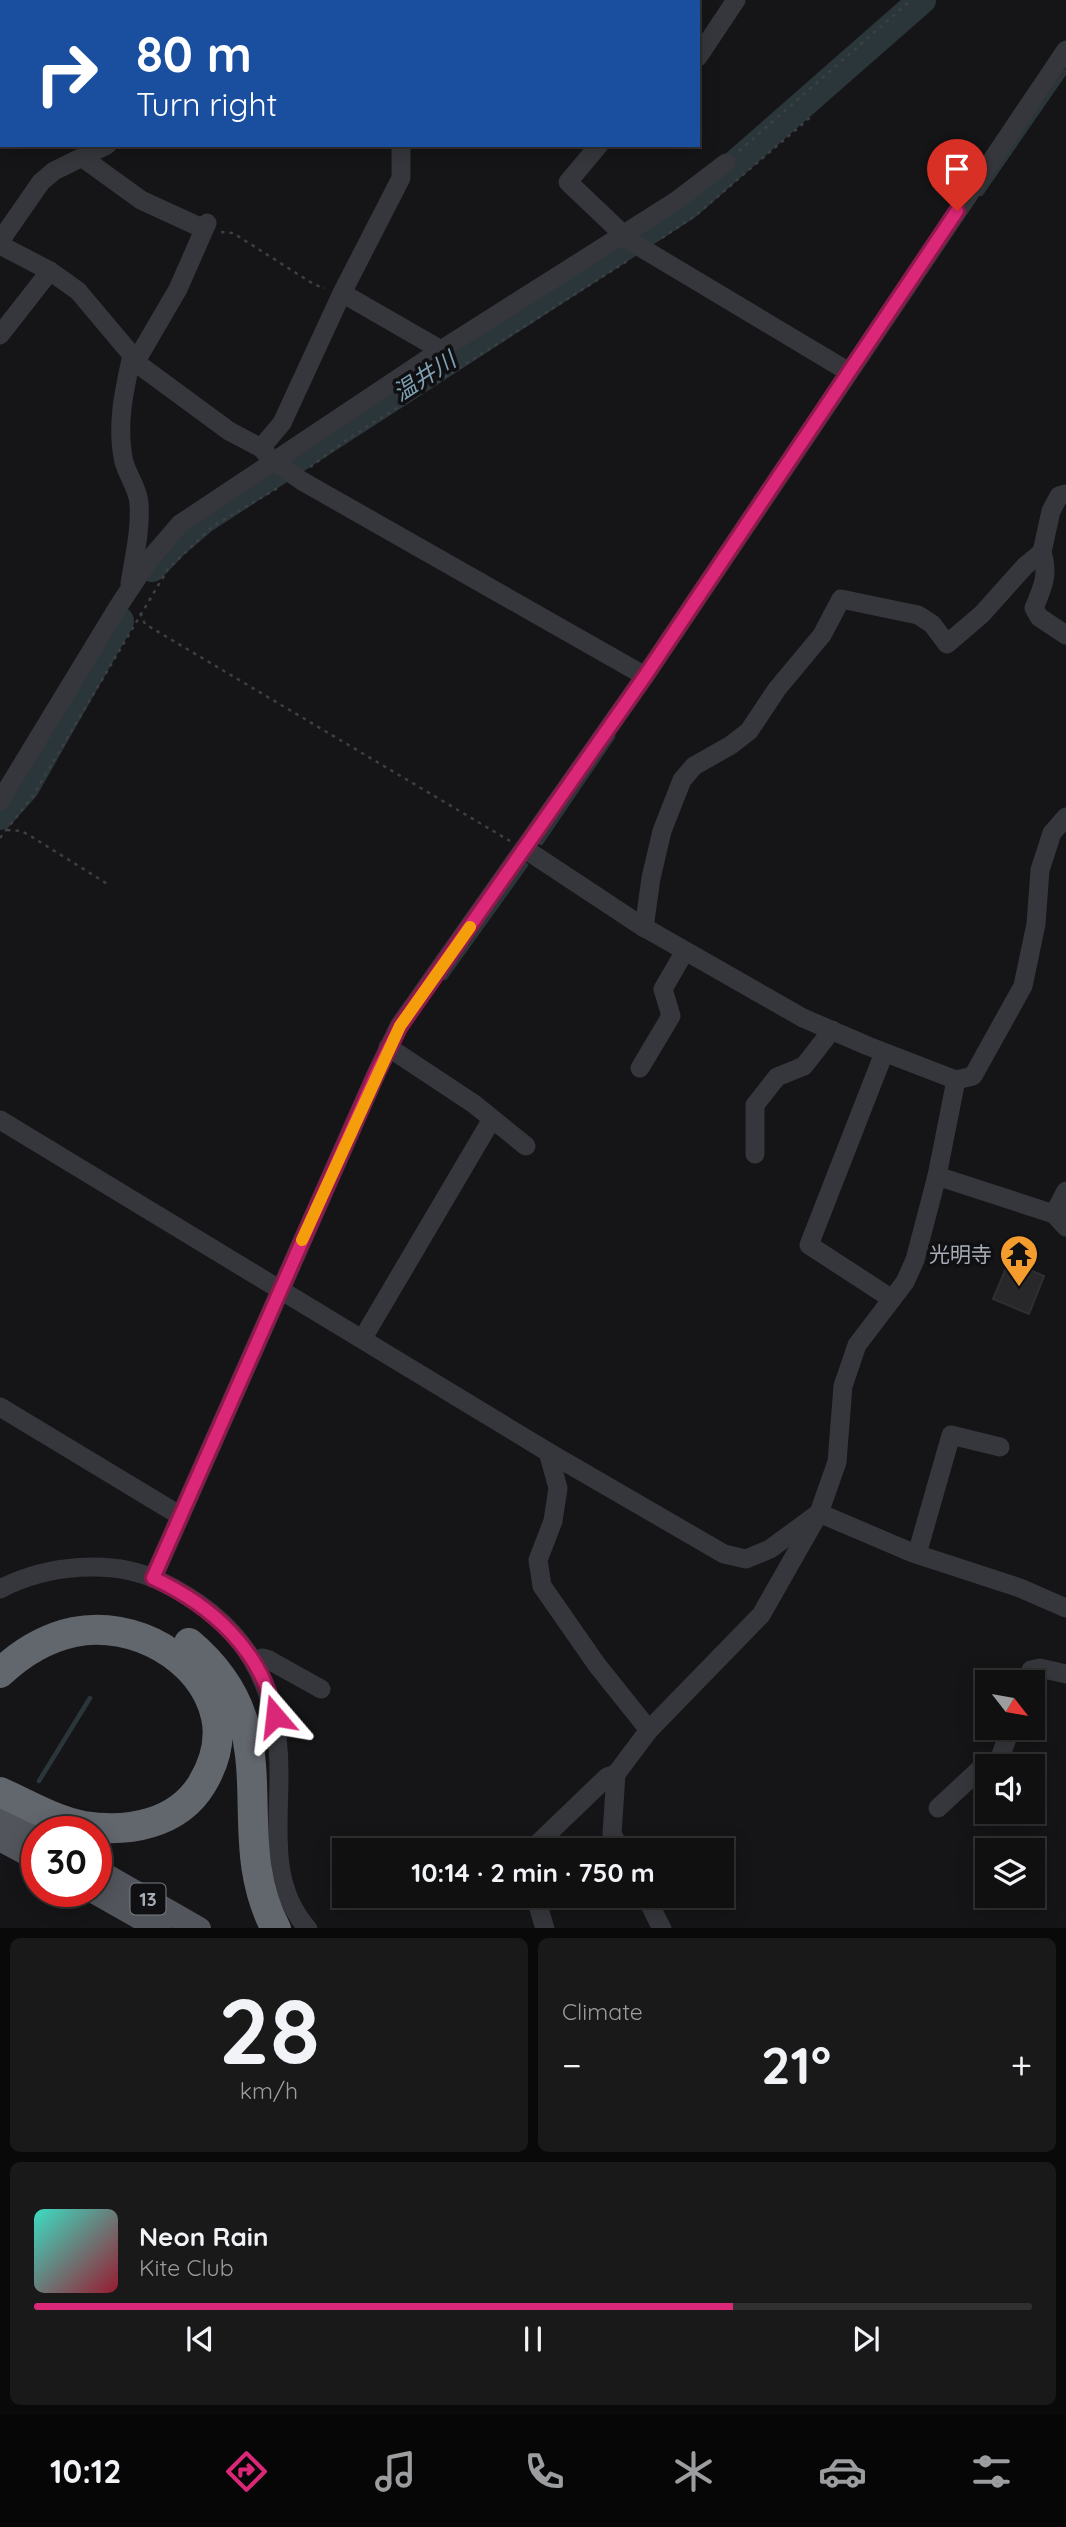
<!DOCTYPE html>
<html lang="en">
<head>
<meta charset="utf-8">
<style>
	:root { --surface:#101011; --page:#19191a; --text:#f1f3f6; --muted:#9c9d9f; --line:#303031; --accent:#db2777 }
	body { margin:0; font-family:Quicksand,"Noto Sans JP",sans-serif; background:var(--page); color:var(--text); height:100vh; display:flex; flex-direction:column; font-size:26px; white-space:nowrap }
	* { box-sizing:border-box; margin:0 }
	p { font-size:23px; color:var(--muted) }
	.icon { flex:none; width:38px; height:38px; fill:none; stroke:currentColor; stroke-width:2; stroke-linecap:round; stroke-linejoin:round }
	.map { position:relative; height:1928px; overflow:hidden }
	.panel { display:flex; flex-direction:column; gap:10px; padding:10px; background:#090909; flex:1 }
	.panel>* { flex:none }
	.hud { position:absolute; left:0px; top:0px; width:700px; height:147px; box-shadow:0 4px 18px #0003,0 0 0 2px var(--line); background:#1a4fa0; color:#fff; overflow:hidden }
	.needle { width:46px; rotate:121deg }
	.controls { position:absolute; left:975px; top:1670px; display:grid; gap:14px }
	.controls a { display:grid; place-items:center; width:70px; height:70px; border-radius:0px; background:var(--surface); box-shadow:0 4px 18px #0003,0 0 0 2px var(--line); font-size:35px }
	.speed { position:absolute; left:21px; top:1816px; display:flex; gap:14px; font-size:35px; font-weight:700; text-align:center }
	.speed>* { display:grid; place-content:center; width:91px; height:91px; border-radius:50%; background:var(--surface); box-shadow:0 4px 18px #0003,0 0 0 2px var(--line); line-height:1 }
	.speed .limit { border:10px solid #d22; background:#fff; color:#111 }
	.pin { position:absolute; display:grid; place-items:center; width:60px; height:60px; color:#fff; margin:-72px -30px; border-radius:50% 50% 50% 0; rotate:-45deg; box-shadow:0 0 7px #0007 }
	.pin .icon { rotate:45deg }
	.me { position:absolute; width:77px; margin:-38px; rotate:343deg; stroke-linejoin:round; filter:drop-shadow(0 0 5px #0008) }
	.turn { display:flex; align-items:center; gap:24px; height:147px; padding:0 21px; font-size:32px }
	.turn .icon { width:91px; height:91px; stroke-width:2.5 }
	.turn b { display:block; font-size:49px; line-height:60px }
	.big { font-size:52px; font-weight:700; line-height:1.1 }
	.panel .widget { flex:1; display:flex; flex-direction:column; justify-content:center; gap:10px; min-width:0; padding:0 24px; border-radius:10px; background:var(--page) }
	.panel .dial { align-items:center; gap:0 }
	.dial b { font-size:91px; line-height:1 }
	.song { display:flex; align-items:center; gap:21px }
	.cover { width:84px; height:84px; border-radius:10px; background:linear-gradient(135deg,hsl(170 70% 55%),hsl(350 70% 35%)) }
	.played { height:7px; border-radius:4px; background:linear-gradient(90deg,var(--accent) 70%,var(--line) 70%) }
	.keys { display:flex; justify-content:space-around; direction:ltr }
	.heat { display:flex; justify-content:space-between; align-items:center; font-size:38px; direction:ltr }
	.panel .tiles { flex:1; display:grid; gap:10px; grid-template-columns:1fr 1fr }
	.widget:last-child { grid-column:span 2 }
	.trip { position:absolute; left:332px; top:1838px; width:402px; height:70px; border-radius:0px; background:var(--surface); box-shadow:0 4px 18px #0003,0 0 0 2px var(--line); font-weight:700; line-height:70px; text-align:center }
	.menu { display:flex; height:112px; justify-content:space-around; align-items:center; background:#060607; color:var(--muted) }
	.menu .icon { width:49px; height:49px }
	.menu .active { color:var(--accent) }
	.menu b { font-size:32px; color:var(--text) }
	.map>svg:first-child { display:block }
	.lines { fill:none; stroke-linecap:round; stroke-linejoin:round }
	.stream { stroke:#2b363b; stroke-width:4.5 }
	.river { stroke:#2b363b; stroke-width:28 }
	.building { fill:#28282b; stroke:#2f2f33; stroke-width:2 }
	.path { stroke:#3c3f43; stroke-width:2.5; stroke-dasharray:3.5 5; stroke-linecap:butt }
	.minor { stroke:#36373c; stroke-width:19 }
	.major { stroke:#52555b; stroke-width:24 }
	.highway { stroke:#62666d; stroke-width:30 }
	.route-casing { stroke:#8e194d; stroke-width:18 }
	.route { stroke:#db2777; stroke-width:12 }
	.slow { stroke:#f59e0b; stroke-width:12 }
	.labels { text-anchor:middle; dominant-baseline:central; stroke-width:7; stroke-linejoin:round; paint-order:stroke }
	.shield { fill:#101012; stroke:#797e86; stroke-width:2 }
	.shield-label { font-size:19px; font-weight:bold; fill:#a6adb7 }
	.poi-label { font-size:21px; fill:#a6adb7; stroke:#101012; text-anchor:end }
	.water-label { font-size:23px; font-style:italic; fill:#7da0b3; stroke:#101012 }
</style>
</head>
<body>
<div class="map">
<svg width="1066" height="1929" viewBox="0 0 1066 1929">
	<rect width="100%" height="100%" fill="#151517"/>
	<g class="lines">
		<g class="stream">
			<path d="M981,194l85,-123"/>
			<path d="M541,843l72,-106"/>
			<path d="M445,978l81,-113"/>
			<path d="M39,1781l51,-83"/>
		</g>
		<g class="river">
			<path d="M152,568l23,-24 28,-24 484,-314 235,-206"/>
			<path d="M0,816l25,-28 95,-167"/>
		</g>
	</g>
	<path class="building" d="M1009,1261l35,15 -15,38 -36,-15z"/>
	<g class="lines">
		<g class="path">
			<path d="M739,151l172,-151"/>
			<path d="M221,232l12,1 82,52 10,3"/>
			<path d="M662,238l34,-23 117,-100"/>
			<path d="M310,467l38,-28 279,-178"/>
			<path d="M140,613l5,11 365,217"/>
			<path d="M7,830l14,1 8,4 80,50"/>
			<path d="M0,838l32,-41 136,-228 45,-43 68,-40"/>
		</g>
		<g class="minor">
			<path d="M39,0l2,2"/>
			<path d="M454,0l6,2"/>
			<path d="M161,2l1,-2"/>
			<path d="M382,2v-2"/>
			<path d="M521,2l1,-2"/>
			<path d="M0,46l2,-1"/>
			<path d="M698,57l38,-57"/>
			<path d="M599,145l-31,37 62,59 219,131"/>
			<path d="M83,158l58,42 63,29"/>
			<path d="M0,241l41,-59 13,-11 53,-26"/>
			<path d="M0,245l50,26 28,20 64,76 87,64 32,17 12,13 29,20 343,195"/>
			<path d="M342,293l99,57"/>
			<path d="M0,335l50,-64"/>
			<path d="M136,361l42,-72 29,-66"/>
			<path d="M261,448l21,-25 60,-130 59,-115v-33"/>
			<path d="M1042,552c7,22 1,35 -8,56l5,9 27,18"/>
			<path d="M130,584c4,-27 11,-54 9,-81 -1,-14 -11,-27 -15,-41 -8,-36 0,-71 8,-107"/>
			<path d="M0,801l118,-194 31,-47 31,-36 261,-174 235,-149 50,-38"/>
			<path d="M525,849l115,76 163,93 65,28 88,34 -19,96 -22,84 -10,22 -48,63 -14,41 -6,76 -18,51 -58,102 -112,115"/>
			<path d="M644,928l7,-50 11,-47 20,-51 12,-14 37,-21 18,-14 28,-42 45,-54 19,-36 77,16 14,9 15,20 35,-30 43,-48 17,-14 9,-41 8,-15 7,-2"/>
			<path d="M388,1047l86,57 52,42"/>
			<path d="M884,1053l-75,192 83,54"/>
			<path d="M640,1068l31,-52 -8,-27 22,-38"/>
			<path d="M956,1080l17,-4 50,-90 13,-62 4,-54 12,-37 14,-16"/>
			<path d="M0,1120l548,332 10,36 -5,33 -15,39 4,26 55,79 52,65 -33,44 -4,60 9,16"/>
			<path d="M755,1154v-49l22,-28 27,-11 28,-36"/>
			<path d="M937,1176l117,38 12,13"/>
			<path d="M1054,1214l12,-23"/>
			<path d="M363,1338l129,-219"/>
			<path d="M0,1407l179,108"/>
			<path d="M548,1452l176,102 22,5 24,-10 49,-36 94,40 107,35 46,20"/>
			<path d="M917,1554l34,-119 49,12"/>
			<path d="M153,1578l224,-506 22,-46 246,-350 421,-626"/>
			<path d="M0,1589c46,-24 112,-31 160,-8 85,41 120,102 119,195 0,53 -10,109 29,153"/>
			<path d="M255,1662l7,-4 7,2 52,29"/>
			<path d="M1027,1682l4,-12 9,-2 26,6"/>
			<path d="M938,1808l43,-40 19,-10 11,-31"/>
			<path d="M531,1850l76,-73 9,-3"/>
			<path d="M535,1895l10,34"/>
			<path d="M645,1895l17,34"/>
		</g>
		<g class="major">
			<path d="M0,1815l37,21"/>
			<path d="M0,1839l37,20"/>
			<path d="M96,1870l103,59"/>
			<path d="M95,1892l65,37"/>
		</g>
		<g class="highway">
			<path d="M189,1643c105,88 34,186 87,286"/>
			<path d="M0,1673c21,-20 46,-35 74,-41 58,-12 129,25 142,85 5,24 -2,47 -14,67 -24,40 -74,49 -118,42 -29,-5 -57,-22 -84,-34"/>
		</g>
	</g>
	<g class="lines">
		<defs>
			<path id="route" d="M275,1716c-13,-66 -64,-111 -122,-138l224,-506 23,-46 245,-350 312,-465"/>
		</defs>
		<use href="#route" class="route-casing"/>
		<use href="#route" class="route"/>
		<path class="slow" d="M302,1240l98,-214 70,-99"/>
	</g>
	<defs>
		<symbol id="temple-pin" viewBox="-11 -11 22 30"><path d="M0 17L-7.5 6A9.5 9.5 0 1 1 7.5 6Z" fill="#f59c2f" stroke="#101012"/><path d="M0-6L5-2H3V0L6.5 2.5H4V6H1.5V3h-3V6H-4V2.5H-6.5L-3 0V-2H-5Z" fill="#111"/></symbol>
	</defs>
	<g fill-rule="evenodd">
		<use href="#temple-pin" x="997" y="1232" width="44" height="60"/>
	</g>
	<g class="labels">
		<rect class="shield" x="130.5" y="1883.5" width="35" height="31" rx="5"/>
		<g class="shield-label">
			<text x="148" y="1899">13</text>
		</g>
		<g class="poi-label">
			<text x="992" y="1254">光明寺</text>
		</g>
		<g class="water-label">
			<text transform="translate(424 376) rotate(-33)">温井川</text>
		</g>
	</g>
</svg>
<div class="controls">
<a><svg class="needle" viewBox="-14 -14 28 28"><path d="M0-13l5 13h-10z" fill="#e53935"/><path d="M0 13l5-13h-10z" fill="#9c9d9f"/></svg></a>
<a><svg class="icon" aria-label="sound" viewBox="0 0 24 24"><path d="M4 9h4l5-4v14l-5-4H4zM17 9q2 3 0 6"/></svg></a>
<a><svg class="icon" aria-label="layers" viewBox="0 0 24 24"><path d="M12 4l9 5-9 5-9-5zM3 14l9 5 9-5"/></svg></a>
</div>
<div class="speed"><div class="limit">30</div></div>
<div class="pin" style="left:957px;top:211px;background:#d93025"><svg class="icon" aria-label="arrive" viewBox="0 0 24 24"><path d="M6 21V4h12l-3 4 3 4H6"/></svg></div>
<svg class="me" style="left:275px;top:1716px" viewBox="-20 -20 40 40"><path d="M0-17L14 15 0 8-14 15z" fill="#db2777" stroke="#fff" stroke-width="4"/></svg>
<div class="trip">10:14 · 2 min · 750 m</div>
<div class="hud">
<div class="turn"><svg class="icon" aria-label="right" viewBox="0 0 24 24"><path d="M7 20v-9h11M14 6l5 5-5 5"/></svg><div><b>80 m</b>Turn right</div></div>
</div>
</div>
<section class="panel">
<div class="tiles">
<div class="widget dial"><b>28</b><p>km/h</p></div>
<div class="widget"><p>Climate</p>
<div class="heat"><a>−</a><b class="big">21°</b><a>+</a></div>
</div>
<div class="widget">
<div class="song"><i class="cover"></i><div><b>Neon Rain</b><p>Kite Club</p></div></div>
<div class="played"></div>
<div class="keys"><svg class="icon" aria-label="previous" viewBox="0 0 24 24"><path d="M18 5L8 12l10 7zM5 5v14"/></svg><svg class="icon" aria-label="pause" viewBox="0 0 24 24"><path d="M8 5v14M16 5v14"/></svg><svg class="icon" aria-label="next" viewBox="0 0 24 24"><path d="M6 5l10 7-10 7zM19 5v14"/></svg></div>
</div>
</div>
</section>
<nav class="menu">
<b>10:12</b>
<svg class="icon active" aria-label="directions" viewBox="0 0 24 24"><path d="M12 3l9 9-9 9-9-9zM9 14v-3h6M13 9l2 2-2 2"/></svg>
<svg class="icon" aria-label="music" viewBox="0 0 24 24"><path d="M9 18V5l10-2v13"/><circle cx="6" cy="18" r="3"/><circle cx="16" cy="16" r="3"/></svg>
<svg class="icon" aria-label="phone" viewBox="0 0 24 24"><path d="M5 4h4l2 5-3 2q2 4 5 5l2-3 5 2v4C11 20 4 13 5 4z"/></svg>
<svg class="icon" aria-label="climate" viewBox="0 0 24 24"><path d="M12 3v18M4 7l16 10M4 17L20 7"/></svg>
<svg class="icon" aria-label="car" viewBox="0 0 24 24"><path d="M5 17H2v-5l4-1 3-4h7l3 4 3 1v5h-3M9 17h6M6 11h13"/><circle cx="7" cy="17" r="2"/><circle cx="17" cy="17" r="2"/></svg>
<svg class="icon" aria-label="filters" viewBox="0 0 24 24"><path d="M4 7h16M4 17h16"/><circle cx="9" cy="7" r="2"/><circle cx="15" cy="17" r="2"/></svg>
</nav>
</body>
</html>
